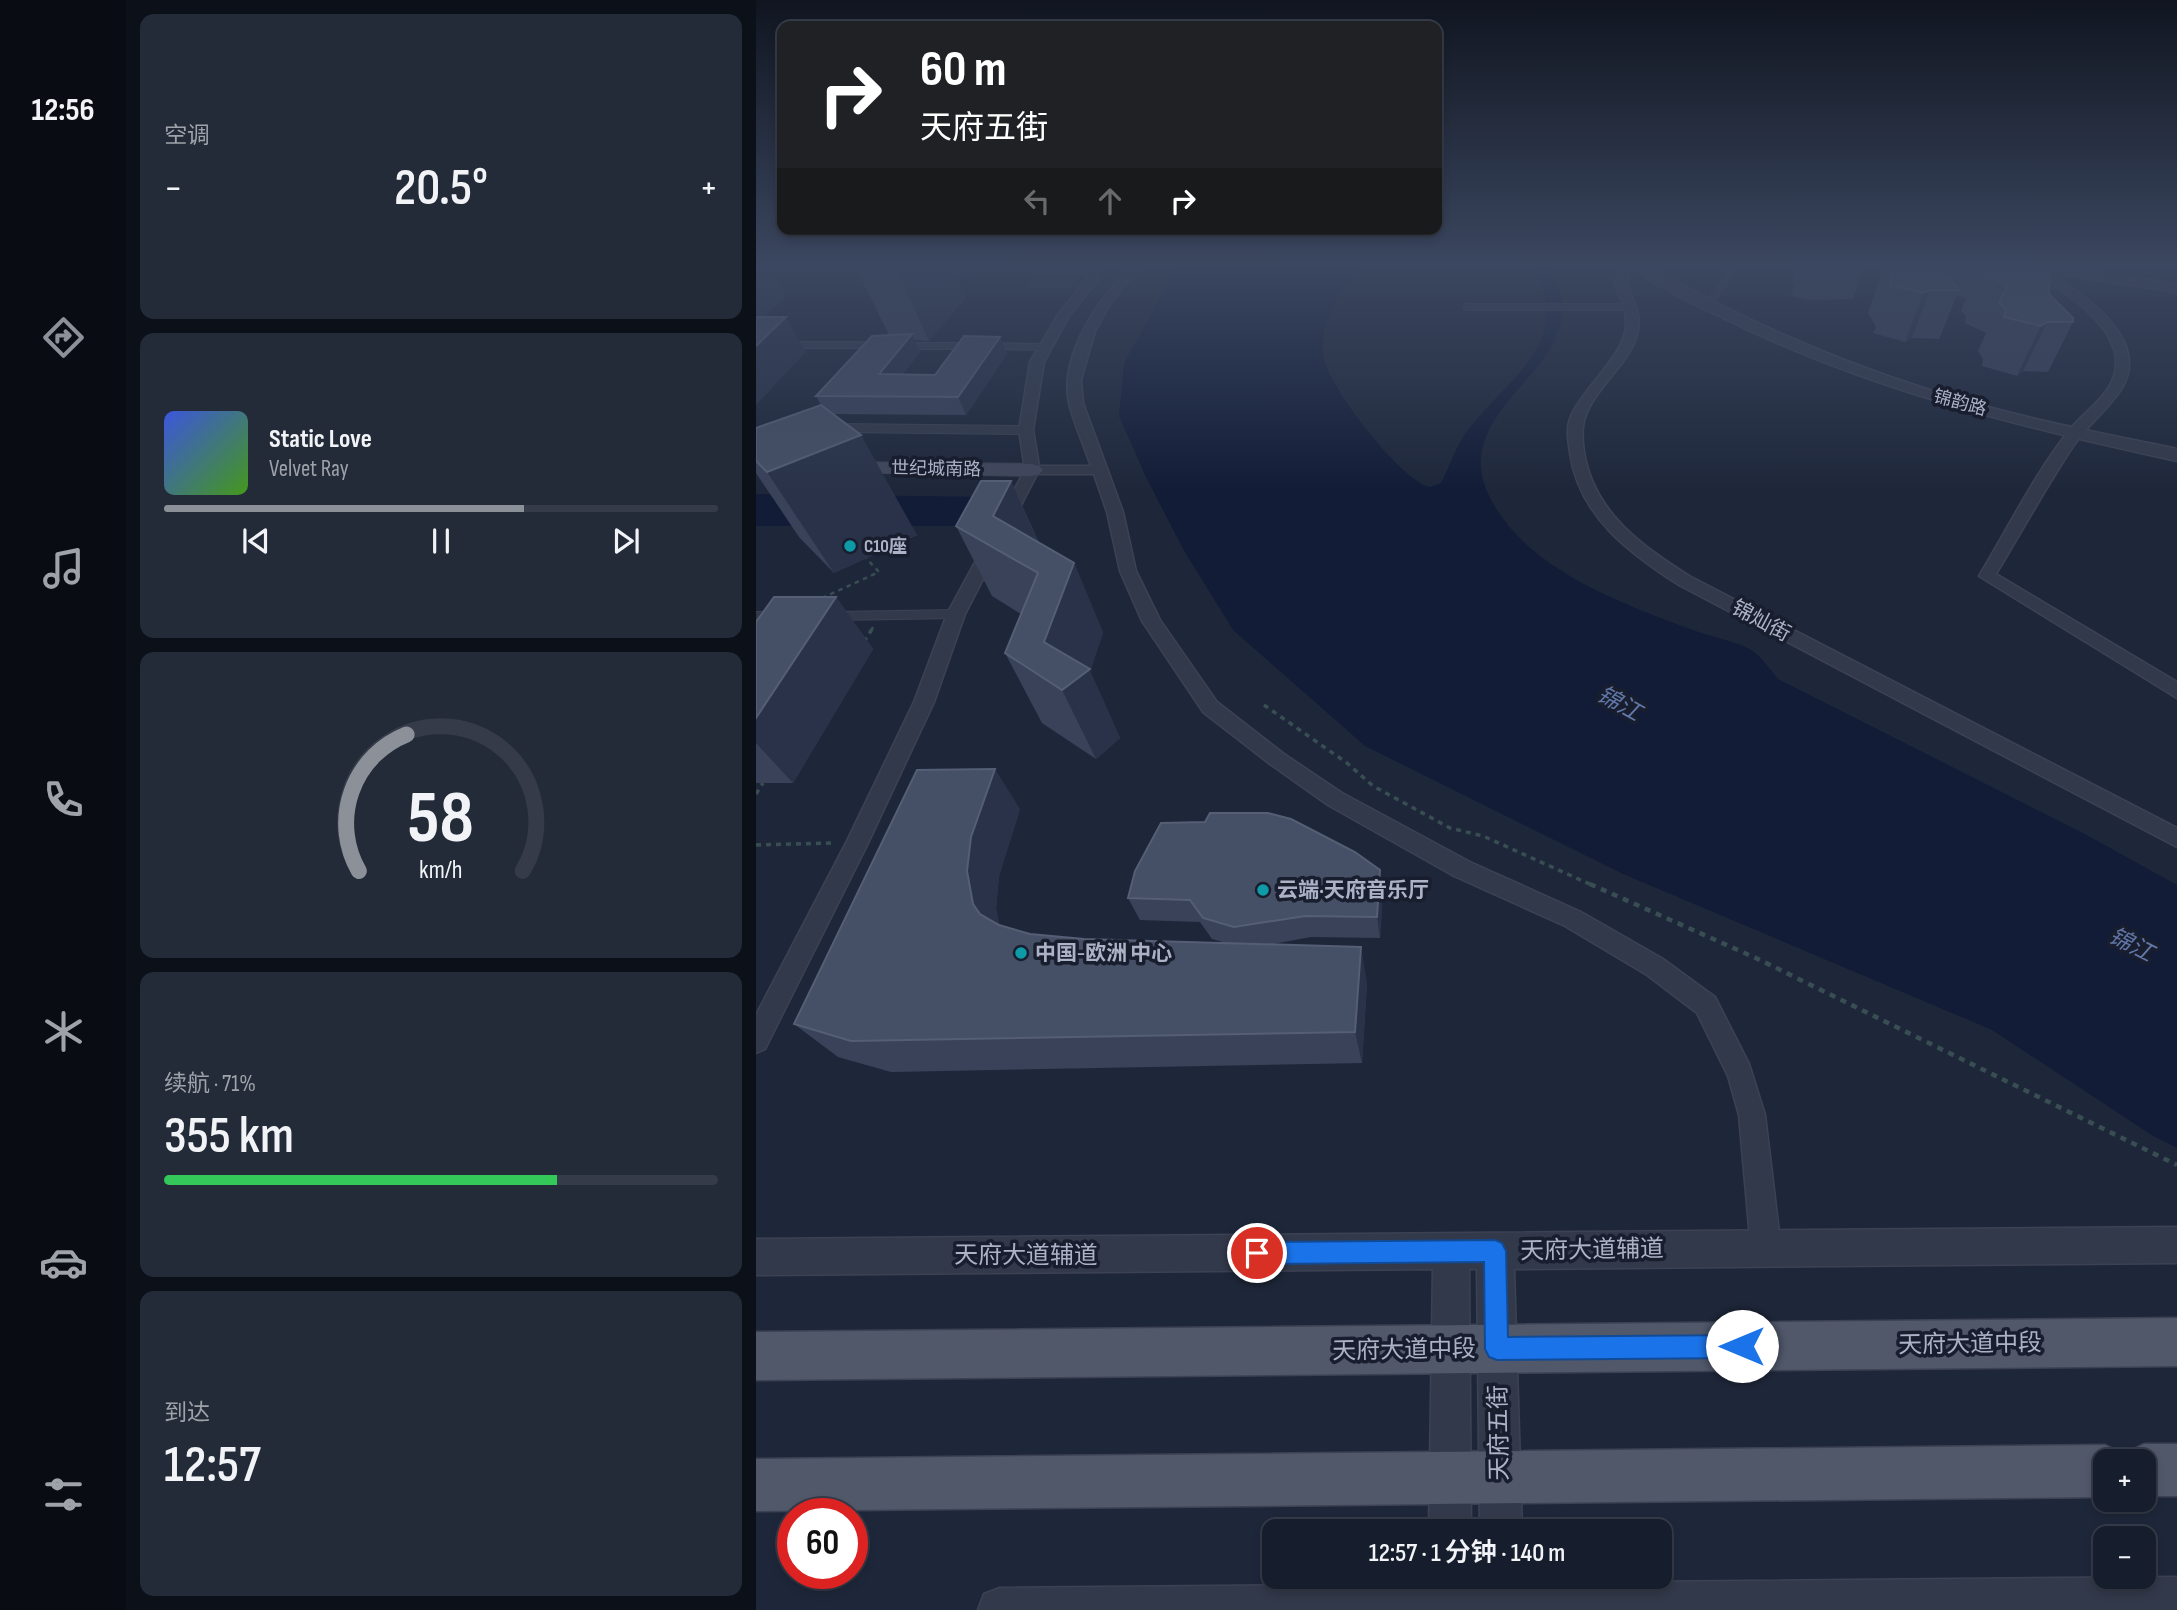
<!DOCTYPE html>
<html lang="zh">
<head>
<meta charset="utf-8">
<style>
	:root { --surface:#161d2c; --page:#232a38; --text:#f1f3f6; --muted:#9ea2a9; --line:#353b48; --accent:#8c9099 }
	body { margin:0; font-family:"Sofia Sans Condensed","Noto Sans SC",sans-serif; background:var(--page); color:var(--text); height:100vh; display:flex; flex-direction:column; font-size:26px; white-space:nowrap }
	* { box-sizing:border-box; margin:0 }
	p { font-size:23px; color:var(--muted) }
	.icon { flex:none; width:38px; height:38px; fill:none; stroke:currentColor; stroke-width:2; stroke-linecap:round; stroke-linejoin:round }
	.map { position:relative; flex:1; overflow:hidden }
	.drawer { display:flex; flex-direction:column; gap:14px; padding:14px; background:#0c1018; width:630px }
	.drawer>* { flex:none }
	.guide { position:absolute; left:21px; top:21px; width:665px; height:214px; border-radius:14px; box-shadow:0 4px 10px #0003,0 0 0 2px var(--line); background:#202124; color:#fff; overflow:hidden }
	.fabs { position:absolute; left:1337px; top:1449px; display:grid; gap:14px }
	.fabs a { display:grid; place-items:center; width:63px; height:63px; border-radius:14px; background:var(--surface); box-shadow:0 4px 10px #0003,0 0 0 2px var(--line); font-size:35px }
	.speed { position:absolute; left:21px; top:1498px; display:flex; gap:14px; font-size:35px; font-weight:700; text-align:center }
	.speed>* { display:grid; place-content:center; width:91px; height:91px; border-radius:50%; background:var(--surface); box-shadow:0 4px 10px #0003,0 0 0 2px var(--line); line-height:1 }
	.speed .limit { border:10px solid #d22; background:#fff; color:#111 }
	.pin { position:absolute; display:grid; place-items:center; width:60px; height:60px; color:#fff; margin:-30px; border:4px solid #fff; border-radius:50%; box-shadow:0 2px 7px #0007 }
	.me { position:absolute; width:77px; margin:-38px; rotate:270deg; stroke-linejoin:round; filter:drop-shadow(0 0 5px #0008) }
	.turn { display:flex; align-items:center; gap:24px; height:147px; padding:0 28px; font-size:32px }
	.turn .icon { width:91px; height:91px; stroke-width:2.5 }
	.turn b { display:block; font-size:49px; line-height:60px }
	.lanes { display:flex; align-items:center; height:66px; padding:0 28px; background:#0003; justify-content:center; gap:35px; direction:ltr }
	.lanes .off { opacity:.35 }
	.big { font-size:52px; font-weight:600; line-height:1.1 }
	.drawer .card { flex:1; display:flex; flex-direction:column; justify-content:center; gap:10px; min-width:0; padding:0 24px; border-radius:14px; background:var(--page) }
	.drawer .dial { align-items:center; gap:0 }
	.dial svg { height:182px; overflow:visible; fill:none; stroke:var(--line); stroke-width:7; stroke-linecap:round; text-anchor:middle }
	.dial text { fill:var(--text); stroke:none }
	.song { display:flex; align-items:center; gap:21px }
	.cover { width:84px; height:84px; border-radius:10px; background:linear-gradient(135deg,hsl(230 70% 55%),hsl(100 70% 35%)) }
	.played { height:7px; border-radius:4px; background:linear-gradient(90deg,var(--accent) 65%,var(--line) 65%) }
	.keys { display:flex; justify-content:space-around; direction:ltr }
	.heat { display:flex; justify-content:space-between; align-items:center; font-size:38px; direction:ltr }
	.charge { height:10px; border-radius:5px; background:linear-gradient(90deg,#34c759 71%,var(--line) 0) }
	.trip { position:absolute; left:506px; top:1519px; width:410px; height:70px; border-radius:14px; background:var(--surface); box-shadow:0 4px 10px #0003,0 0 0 2px var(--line); font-weight:600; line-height:70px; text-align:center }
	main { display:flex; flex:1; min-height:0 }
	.menu { display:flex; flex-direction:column; width:126px; justify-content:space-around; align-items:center; background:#090c12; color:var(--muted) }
	.menu .icon { width:49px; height:49px }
	.menu .selected { color:var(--accent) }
	.menu b { font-size:32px; color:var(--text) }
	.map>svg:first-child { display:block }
	.green { fill:#20343b }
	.water { fill:#121c37 }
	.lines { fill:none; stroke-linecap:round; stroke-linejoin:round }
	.service-far1-casing { stroke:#3c4253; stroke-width:8 }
	.service-casing { stroke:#3c4253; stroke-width:10 }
	.minor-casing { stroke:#3c4253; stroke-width:3 }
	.tertiary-casing { stroke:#3c4253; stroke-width:3 }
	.secondary-casing { stroke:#3c4253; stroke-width:2 }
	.primary-casing { stroke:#3c4253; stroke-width:3 }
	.path-far2 { stroke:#394e53; stroke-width:2.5; stroke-dasharray:4.5 4.5; stroke-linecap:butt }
	.path-far1 { stroke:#394e53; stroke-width:3.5; stroke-dasharray:5 5; stroke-linecap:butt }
	.path { stroke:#394e53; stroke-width:4.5; stroke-dasharray:6 6; stroke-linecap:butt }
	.service-far1 { stroke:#32394a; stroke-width:6 }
	.service { stroke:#32394a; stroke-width:8 }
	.minor { fill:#32394a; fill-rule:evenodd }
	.tertiary { fill:#32394a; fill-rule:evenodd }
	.secondary { fill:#40475d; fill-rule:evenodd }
	.primary { fill:#50586a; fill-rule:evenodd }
	.wall { fill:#394259 }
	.shaded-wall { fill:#293248 }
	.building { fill:#454f65; stroke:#555e74; stroke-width:2 }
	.route { fill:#1a73e8; stroke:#114b97; stroke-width:2 }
	.culture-dot { fill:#0f9aa8; stroke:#181e2e; stroke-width:2.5 }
	.labels { text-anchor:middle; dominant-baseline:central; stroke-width:7; stroke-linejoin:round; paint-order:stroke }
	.far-street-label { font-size:18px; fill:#acb3c7; stroke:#181e2e }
	.far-poi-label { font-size:18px; font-weight:bold; fill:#acb3c7; stroke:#181e2e; text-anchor:start }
	.street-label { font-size:21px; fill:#acb3c7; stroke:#181e2e }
	.poi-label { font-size:21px; font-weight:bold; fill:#acb3c7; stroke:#181e2e; text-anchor:start }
	.water-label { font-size:23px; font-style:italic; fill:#6277a9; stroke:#181e2e }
	.near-street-label { font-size:24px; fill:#acb3c7; stroke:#181e2e }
</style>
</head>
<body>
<main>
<nav class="menu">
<b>12:56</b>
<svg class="icon selected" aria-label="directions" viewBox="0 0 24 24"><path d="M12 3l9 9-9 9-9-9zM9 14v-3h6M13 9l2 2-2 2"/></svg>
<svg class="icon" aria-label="music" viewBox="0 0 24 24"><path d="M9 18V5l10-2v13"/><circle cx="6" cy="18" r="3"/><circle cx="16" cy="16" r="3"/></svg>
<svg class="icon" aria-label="phone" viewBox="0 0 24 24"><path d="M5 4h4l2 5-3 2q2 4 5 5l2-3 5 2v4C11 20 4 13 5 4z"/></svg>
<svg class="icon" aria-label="climate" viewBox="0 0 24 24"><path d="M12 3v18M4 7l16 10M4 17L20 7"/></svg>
<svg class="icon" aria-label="car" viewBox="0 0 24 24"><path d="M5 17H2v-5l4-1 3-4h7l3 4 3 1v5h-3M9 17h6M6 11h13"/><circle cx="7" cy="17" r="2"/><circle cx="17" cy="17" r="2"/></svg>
<svg class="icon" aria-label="filters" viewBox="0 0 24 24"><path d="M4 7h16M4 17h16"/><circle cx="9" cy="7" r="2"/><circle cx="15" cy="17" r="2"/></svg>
</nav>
<section class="drawer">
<div class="card"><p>空调</p>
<div class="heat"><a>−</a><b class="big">20.5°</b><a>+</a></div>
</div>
<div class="card">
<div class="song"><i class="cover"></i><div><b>Static Love</b><p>Velvet Ray</p></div></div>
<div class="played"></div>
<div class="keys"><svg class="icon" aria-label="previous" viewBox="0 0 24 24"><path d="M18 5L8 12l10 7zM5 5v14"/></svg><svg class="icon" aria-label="pause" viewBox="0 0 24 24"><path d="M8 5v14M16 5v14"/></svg><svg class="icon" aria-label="next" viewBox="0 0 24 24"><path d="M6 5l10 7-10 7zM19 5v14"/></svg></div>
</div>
<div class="card dial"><svg viewBox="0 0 100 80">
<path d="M14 69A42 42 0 1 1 86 69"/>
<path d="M14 69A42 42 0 0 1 35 9" stroke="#8c9099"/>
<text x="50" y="56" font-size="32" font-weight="700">58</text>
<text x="50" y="72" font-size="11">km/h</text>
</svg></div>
<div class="card"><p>续航 · 71%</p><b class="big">355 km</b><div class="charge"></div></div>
<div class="card"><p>到达</p><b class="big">12:57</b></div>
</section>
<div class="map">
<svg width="1421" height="1610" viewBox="0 0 1421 1610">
	<rect width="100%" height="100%" fill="#1e273a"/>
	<path class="green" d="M279,277h46l-8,12 -46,-1z"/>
	<g class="water">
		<path d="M426,266h176c-19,24 -38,57 -35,89 2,28 79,127 107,132l11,-4c9,-17 15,-38 27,-53 44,-57 105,-84 66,-164h14c45,71 -27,106 -57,160 -15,28 -13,52 3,79 39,67 130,99 199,125 18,7 44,11 60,21 9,7 18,19 25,28l307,155 92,51v263l-24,-12 -161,-106 -369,-156 -258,-128 -132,-116 -50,-81 -38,-74 -26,-59 5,-52 48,-89z"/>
		<path d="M0,494l239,3 -16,29h-223z"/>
	</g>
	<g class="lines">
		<defs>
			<g id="service-far1">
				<path d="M0,268l113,1"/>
				<path d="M185,269l140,2"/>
				<path d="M958,297l21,-31"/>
				<path d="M711,307h162"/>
				<path d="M34,345h85"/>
				<path d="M149,346h65"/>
				<path d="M237,346l53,1"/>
			</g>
			<g id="service">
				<path d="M83,428l187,2"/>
				<path d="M0,616h19"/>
				<path d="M80,616l120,-2"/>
			</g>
			<g id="minor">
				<path d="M378,266h12l-23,20 -15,21 -13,24 -14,49 2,23 40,109 13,59 24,49 57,82 67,52 58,39 128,69 111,50 82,47 52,38 34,67 16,51 16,134 -5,10 -10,5 -10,-5 -5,-10 -12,-134 -11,-39 -31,-63 -50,-38 -82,-49 -111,-50 -126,-71 -58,-41 -67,-52 -61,-91 -22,-50 -13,-59 -13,-38h-57l-72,140 -31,88 -66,141 -103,206 -9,4v-38l91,-174 67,-139 33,-88 78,-144 -6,-40 11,-68 28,-47 28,-36 2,-4 -11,-2v-4l21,2v9l-29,36 -25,46 -11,68 6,36h52c-7,-21 -17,-42 -22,-63 -10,-47 30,-108 65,-137z"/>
				<path d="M867,266h11l-8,17c6,14 15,30 12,46 -3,26 -32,50 -45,72 -11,17 -12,31 -9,51 10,61 58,94 107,125l486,251v19l-498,-262c-50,-32 -100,-69 -109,-132 -2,-14 -4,-25 1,-37 12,-29 55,-61 55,-92 1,-14 -6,-28 -12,-41z"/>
				<path d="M1272,266h21l128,18v8l-127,-19c34,22 101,66 72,115 -13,21 -34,36 -48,57 -28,42 -52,86 -78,129l181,108v16l-198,-122c30,-49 56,-104 93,-149 16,-19 44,-35 44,-64 1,-40 -58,-75 -87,-94z"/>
			</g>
			<g id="tertiary">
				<path d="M877,266h16c105,61 215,107 332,139 64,18 130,30 196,44v12c-161,-35 -313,-72 -462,-147 -21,-10 -67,-31 -82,-48z"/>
				<path d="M1421,1227v36l-663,6 8,262h-42l-3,-262h-8l2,262h-42l4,-262 -677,6v-36z"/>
				<path d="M671,1577h44v6h8v-6h44v6l654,-6v33h-1199l6,-16 16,-6 427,-4z"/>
			</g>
			<path id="secondary" d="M84,462l192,2 7,2 4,4 -4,4 -7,2 -199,-4 -4,-4 4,-4z"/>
			<g id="primary">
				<path d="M1421,1318v48l-1421,14v-48z"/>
				<path d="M1388,1444h33v52h-33v-35h-39v36l-1349,14v-52l1349,-14 19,9z"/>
			</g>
		</defs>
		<use href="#service-far1" class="service-far1-casing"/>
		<use href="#service" class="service-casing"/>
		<use href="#minor" class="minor-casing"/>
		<use href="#tertiary" class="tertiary-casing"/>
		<use href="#secondary" class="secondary-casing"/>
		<use href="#primary" class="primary-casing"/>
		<g class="path-far2">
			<path d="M66,598l57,-26 -13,-14"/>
			<path d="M115,631l2,-4"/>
		</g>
		<g class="path-far1">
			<path d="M108,642l8,-13"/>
			<path d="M508,705l83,58 26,23 77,42 33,8 111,50"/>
			<path d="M0,794l7,-11"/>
			<path d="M0,845l78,-2"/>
		</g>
		<path class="path" d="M834,884l168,75 419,206"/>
		<use href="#service-far1" class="service-far1"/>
		<use href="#service" class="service"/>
		<use href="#minor" class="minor"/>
		<use href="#tertiary" class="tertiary"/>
		<use href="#secondary" class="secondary"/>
		<use href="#primary" class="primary"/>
	</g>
	<g class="wall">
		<path d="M99,266h97l13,32 -36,43 -14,-1 5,12 -18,23h33l65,-38 7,17 -41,61 -133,-1 84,121 -83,38 -35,-36 -43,-64v-45l65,-23 -5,-9 73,-61z"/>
		<path d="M1040,266h68l-11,33 -44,1 -18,-4 3,-9 -2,-5z"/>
		<path d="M1126,266h63l-2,5 5,6 4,-11h87l10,28 24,28 -25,50 -25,-1 -6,5 -35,-10 1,-7 -5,-8 8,-18 -21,-10 1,-6 -5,-7 5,-11 -9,-4 -18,44 -27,-1 -7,4 -32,-9 3,-6 -8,-14 14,-41z"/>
		<path d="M255,481l28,62 35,20 29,70 -13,38 30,67 -24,21 -54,-36 -37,-70 16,-39 -29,-18 -36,-70z"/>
		<path d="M80,597l37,52 -80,134h-37v-161z"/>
		<path d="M264,809l-21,67 -3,32 3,17 31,9 54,5 142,4 -14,-4 -12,-17 -60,-2 -12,-22 252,-28 3,22 -3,46 -69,-1 -44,8 100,38 -5,80 -471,9 -53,-15 -44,-33z"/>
	</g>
	<g class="shaded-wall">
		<path d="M7,266h7l16,30 -30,28v-53z"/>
		<path d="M139,266h57l13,32 -36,43z"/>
		<path d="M1174,290l-18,48 -7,4 18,-49z"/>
		<path d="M30,317l20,35 -50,53v-59z"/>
		<path d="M1291,322l-24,49 -6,5 24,-50z"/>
		<path d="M156,334l8,18 -32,40 -9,-18z"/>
		<path d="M244,337l7,17 -41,61 -8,-18z"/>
		<path d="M105,435l56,100 -83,38 -67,-101z"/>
		<path d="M255,481l31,70 -49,-35z"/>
		<path d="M318,563l29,70 -13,38 30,67 -24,21 -34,-69 -18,-48z"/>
		<path d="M80,597l37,52 -80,134 -37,-40v-25z"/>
		<path d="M239,769l25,40 -21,67 -3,32 7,32 -23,-26 -7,-10 -6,-33 4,-34z"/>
		<path d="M624,870l3,22 -3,46 -3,-21z"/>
		<path d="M605,947l6,36 -5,80 -7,-31z"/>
	</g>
	<g class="building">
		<path d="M0,266h7l-7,5z"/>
		<path d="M1128,266l59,5 16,19h-29l-7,3 -33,-8 2,-7z"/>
		<path d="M1228,266h55l11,9 -1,19 24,24v4h-26l-6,4 -37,-9 2,-7 -7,-8 9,-17 -23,-10 1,-6z"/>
		<path d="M0,317h30l-30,29z"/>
		<path d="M156,334l-33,40 56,1 29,-39 36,1 -42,60 -142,-1 56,-60z"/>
		<path d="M65,405l40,30 -94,37 -11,-11v-33z"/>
		<path d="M225,481h30l-18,35 81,47 -30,79 46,27 -28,21 -57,-37 33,-80 -82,-47z"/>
		<path d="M18,597h62l-80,121v-96z"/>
		<path d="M239,769l-24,68 -4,34 6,33 7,10 19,11 31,9 54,5 277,8 -6,85 -504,9 -57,-17 123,-254z"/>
		<path d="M454,813h58l23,6 64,33 25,18 -3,47 -72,-1 -71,11 -31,-9 -13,-18 -62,-2 7,-27 26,-48 44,-1z"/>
	</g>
	<linearGradient id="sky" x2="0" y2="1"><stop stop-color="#101520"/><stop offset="0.54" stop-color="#3b4760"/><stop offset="1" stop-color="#3b4760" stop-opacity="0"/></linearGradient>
	<rect width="1421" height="491" fill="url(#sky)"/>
	<path class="route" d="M739,1240l7,3 4,8 2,86 234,-2 8,3 4,8 -4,9 -8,3 -245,2 -8,-3 -4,-8 -1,-87 -227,2 -8,-3 -3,-8 3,-8 8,-3z"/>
	<g class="culture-dot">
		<circle cx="94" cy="546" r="7"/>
		<circle cx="507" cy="890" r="7"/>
		<circle cx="265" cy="953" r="7"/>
	</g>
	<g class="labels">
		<g class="far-street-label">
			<text transform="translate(1204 403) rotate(15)">锦韵路</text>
			<text transform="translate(180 469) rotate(1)">世纪城南路</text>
		</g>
		<g class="far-poi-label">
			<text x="108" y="546">C10座</text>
		</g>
		<g class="street-label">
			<text transform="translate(1005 621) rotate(28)">锦灿街</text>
		</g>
		<g class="poi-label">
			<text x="521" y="890">云端·天府音乐厅</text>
			<text x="279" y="953">中国-欧洲 中心</text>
		</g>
		<g class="water-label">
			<text transform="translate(863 704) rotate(29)">锦江</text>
			<text transform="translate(1375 945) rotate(27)">锦江</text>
		</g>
		<g class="near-street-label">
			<text transform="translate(836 1250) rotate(-1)">天府大道辅道</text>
			<text x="270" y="1255">天府大道辅道</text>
			<text transform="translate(1214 1344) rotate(-1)">天府大道中段</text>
			<text transform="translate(648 1350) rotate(-1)">天府大道中段</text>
			<text transform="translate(743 1433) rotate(-91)">天府五街</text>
		</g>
	</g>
</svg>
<div class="fabs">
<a>+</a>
<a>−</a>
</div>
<div class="speed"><div class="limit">60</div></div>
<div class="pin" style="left:501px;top:1253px;background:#d93025"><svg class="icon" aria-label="arrive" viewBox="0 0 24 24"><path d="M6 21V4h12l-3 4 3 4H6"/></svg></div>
<svg class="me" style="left:986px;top:1346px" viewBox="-20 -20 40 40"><circle r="19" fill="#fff"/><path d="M0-13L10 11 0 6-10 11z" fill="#1a73e8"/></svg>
<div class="trip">12:57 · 1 分钟 · 140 m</div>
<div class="guide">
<div class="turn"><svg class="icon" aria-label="right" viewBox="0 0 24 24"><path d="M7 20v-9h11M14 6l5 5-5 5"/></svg><div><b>60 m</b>天府五街</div></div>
<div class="lanes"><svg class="icon off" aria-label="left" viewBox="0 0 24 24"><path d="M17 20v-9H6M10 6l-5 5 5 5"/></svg><svg class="icon off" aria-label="ahead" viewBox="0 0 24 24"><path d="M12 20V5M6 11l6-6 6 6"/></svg><svg class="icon" aria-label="right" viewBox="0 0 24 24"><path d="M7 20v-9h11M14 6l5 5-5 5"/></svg></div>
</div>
</div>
</main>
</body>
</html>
